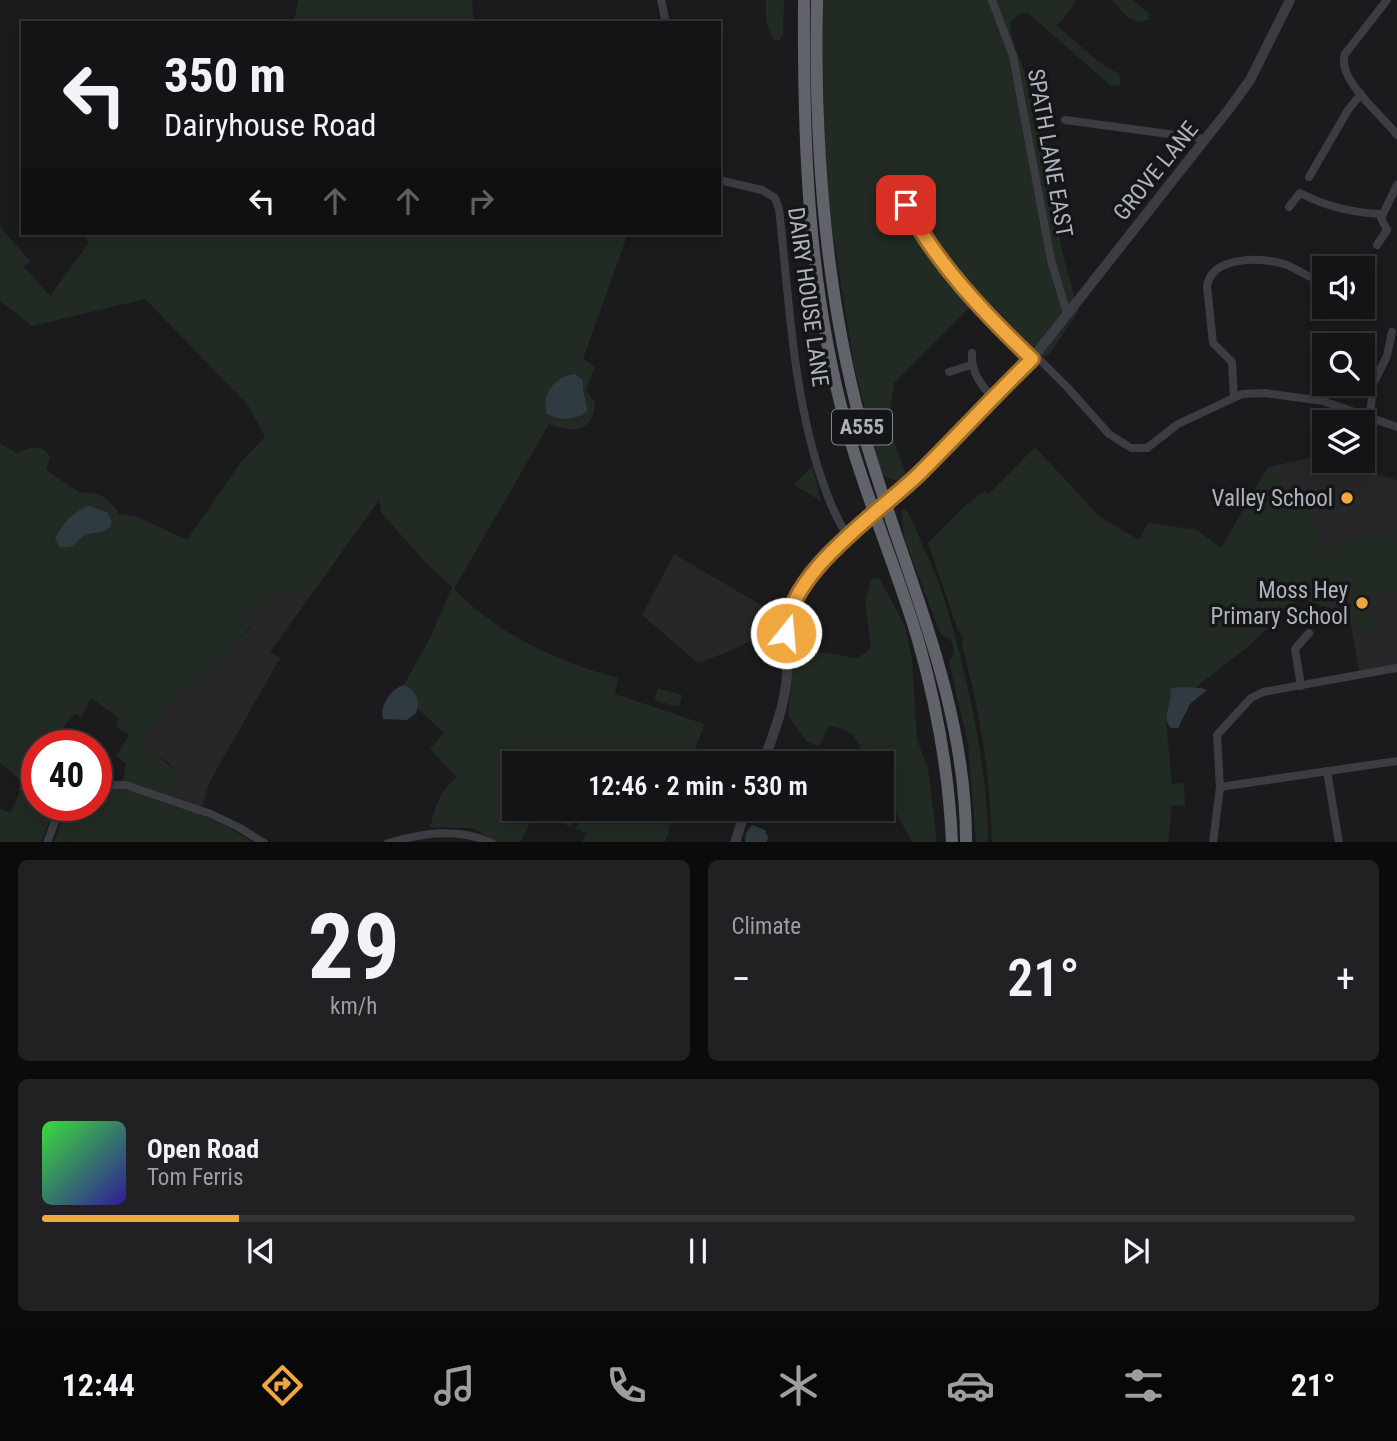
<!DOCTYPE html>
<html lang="en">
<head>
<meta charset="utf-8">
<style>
	:root { --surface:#141416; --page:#212123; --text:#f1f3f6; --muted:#9d9ea1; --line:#333335; --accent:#f0a73f }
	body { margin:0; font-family:"Roboto Condensed",sans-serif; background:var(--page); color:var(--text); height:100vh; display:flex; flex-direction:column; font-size:26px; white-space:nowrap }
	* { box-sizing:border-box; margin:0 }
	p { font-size:23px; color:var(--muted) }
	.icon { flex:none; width:38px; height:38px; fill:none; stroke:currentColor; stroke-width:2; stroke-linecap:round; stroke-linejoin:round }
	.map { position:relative; height:842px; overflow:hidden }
	.sheet { display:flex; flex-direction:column; gap:18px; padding:18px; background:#0b0b0c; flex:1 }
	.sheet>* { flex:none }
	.guide { position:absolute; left:21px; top:21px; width:700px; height:214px; border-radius:0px; box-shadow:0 4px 18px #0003,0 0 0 2px var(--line); background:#141416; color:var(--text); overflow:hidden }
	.controls { position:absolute; left:1312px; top:256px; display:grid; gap:14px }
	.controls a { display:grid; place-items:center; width:63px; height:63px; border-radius:0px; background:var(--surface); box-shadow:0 4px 18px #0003,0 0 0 2px var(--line); font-size:35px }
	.speed { position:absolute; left:21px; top:730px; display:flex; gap:14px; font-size:35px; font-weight:700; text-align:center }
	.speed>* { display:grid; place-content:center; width:91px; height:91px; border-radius:50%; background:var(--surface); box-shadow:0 4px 18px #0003,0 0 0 2px var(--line); line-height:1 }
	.speed .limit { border:10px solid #d22; background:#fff; color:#111 }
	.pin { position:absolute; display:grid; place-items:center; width:60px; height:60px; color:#fff; margin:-30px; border-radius:14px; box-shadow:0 4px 10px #0006 }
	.me { position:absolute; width:77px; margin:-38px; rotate:17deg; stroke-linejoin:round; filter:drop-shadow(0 0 5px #0008) }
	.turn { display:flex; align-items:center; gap:24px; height:147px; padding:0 28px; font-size:32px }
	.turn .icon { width:91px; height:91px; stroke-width:2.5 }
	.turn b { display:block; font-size:49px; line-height:60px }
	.lanes { display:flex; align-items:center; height:66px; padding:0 28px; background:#0003; justify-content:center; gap:35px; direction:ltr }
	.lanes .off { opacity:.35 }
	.big { font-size:52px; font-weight:600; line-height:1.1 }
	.sheet .tile { flex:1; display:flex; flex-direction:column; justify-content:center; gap:10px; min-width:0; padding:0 24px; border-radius:10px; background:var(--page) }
	.sheet .dial { align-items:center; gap:0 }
	.dial b { font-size:91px; line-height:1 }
	.song { display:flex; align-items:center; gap:21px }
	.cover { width:84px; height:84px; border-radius:10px; background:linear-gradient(135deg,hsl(120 70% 55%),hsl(250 70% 35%)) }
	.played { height:7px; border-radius:4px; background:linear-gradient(90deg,var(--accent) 15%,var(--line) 15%) }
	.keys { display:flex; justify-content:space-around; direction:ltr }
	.heat { display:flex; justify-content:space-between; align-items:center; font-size:38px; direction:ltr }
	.sheet .tiles { flex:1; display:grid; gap:18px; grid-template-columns:1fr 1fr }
	.tile:last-child { grid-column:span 2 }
	.trip { position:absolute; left:502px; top:751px; width:392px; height:70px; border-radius:0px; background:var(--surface); box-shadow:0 4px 18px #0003,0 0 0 2px var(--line); font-weight:600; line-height:70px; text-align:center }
	.tab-bar { display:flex; height:112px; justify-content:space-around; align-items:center; background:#080809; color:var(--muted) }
	.tab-bar .icon { width:49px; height:49px }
	.tab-bar .on { color:var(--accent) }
	.tab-bar b { font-size:32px; color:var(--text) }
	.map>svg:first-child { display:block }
	.built { fill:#27272a }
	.green { fill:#222b23 }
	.water { fill:#303b41 }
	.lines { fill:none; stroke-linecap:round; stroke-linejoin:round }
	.minor { stroke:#3c3d42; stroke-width:8 }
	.tertiary { stroke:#3c3d42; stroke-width:10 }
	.trunk { stroke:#60636a; stroke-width:12 }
	.tertiary-bridge { stroke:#3c3d42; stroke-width:10 }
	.route-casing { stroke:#9c6d29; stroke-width:18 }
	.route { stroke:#f0a73f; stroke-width:12 }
	.poi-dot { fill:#f0a73f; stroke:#161618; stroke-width:2.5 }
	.labels { text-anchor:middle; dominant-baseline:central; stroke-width:7; stroke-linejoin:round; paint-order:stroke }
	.shield { fill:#161618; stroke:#80848b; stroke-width:2 }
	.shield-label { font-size:21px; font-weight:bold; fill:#adb3bc }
	.street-label { font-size:23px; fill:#adb3bc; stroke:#161618 }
	.poi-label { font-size:23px; fill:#adb3bc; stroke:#161618; text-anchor:end }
</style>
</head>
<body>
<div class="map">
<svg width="1397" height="843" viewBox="0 0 1397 843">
	<rect width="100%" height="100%" fill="#1b1b1d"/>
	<g class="built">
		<path d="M1314,457l83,23v188l-37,8 -11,-62 -20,-6 -18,-82 -43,-59z"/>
		<path d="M674,554l109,64 -10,18 -6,-3 -37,18 -32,12 -56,-48z"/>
		<path d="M263,574l22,18 5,-5 16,15 -36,50 10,6 -71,125 -7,24 -30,-11 8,-18 -11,-15 -19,-11 -11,-10 30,-37 83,-79 -20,-19z"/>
	</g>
	<g class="green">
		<path d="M299,0h173l2,23h-181z"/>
		<path d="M766,0h18l-1,35 -4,6 -5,-1c-8,-12 -9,-26 -8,-40z"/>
		<path d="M822,0h254l-14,21 -6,4 43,37 18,11 4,5 -1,7 -9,1 -83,-73h-6l-11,8c-2,21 12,41 17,62 18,76 26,153 51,227l-29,43 -19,13c-11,-8 -20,-15 -25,-28l-113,-161 -5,11 12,14 33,55 39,48 -79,79 2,2c-7,18 -5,44 1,62 3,9 8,17 9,27l-7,6 -16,-5 -28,-111 -29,-181z"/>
		<path d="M1112,0h21l15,13 1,6 -11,3 -11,-5z"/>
		<path d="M0,227l30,34 -6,6 26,29 39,-53 -8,-10h547l-45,126 12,8 -9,23 9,13c-1,30 -24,30 -46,21l-95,165c44,45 103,73 164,89l-3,16 89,30 -13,39h-94l4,-3 1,-10 -9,-2 -5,15h-74v45l62,1 -5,18 -35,-15 -16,30 -21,1 -26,-15 -43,-1c6,-20 9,-37 27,-49l-27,-29 14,-16 -26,-24v-6l-11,-17 -3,-1 26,-47 22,-51 -27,-25 -44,-50 -2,-12 -73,102 -16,-15 -5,5 -6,-4 -24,28 -16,-14 -7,5 20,18 -83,80 -29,37c13,13 28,20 40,34l-8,20 -49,-16 3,-17 -10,-7 13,-21 -14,-9 4,-8 -28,-20 -10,20 -6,-5 -25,32 -13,1v17l-12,11 -2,8 -23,-19v-320l16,10c13,-5 25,-11 34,4l-4,13 34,23c16,-4 32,7 39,21l17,2 51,24 54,-78 24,-25 -17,-32 -103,-106 -113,27 -32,-25z"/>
		<path d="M1035,447l64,69 40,24 9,-17 49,7 24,18 47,-81 45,49 -2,10 12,3 -5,21 27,-6 1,-4 51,-9v63l-10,-1 -30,7 10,-1 6,32 -17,3 -6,-33 -23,-3 2,10 -30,-10 -50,48 -75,58 -8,18 6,62 12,-1 1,23 -13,-1 -4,37h-176c-1,-67 -13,-133 -30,-198l2,-6 -6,-8 -30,-87 37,-37 20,-15 4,3z"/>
		<path d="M812,466l9,35 -27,-16z"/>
		<path d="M902,509l4,1c8,12 12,25 18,39 17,34 27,70 36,107 16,62 27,123 28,186h-12l-8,-98 -19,-82 5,-9 -2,-11 -12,-9 -35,-93 -2,-10z"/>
		<path d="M879,578l26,48 7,33 5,81 11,29 9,73h-25l-18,-33 -10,-9 4,-11 -6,-10v-16h-13c-16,-23 -9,-32 -40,-37l-10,20 -12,-4 -19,-26 4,-34 -1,-34 66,10 14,-9 -6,-46 6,-24z"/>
		<path d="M658,688l24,7 -3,12 -25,-7z"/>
		<path d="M112,788c34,1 113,34 140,54l-199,1 16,-38h27v-11z"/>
		<path d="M20,791l17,4v10h20l-16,37h-41v-33l11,4z"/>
		<path d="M587,809v-1l89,1 -11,33h-83l4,-9 -11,-5 13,-15z"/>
	</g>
	<g class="water">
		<path d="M575,374l8,6c-2,12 4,19 4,31 -12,10 -27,10 -40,3 -6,-20 7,-37 28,-40z"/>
		<path d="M89,506l18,6 5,10c-6,13 -15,9 -26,13 -12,5 -7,14 -27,12l-4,-9c8,-15 18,-26 34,-32z"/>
		<path d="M404,685c12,5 17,16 12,28l-9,7 -24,-1c-4,-14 8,-30 21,-34z"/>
		<path d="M1180,687l22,1 5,2 -17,14 -12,24h-7c-11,-12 3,-25 -1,-39z"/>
		<path d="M752,825l13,5 3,7 -1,5h-22l1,-9z"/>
	</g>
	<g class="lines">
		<g class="minor">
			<path d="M661,0l5,23"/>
			<path d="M992,0l21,56 38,204 16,53"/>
			<path d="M1387,0l-42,54c-9,25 37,61 52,81"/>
			<path d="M1065,120l141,19"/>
			<path d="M1309,177l39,-67 13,-16"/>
			<path d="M719,180l43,10 13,8 4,11c10,87 13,175 39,259 8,24 15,46 30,68"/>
			<path d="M891,184c16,15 24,40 37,58 31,42 66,80 104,117"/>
			<path d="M1289,207l11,-14c27,14 52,20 82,21"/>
			<path d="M1387,230l-6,-12 16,-33"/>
			<path d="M1377,245l10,-15"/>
			<path d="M972,353c-1,19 8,31 21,45"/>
			<path d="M1035,355l32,32 42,47 22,14h16l31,-24 64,-30 22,-1 59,8 74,26"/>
			<path d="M949,372l22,-7"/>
			<path d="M1234,397l-2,-35 -19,-19 -6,-57c5,-30 53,-29 77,-22 14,4 25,17 41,15"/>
			<path d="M1370,417l3,-33 14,-28 5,-24"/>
			<path d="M1301,686l-6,-37 14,-16"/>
			<path d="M1327,771l12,72"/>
			<path d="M1220,787l177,-26"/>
			<path d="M24,788l13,4"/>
			<path d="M96,788l11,-3h19l85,29 29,14 24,15"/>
			<path d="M47,843l14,-38"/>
			<path d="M388,843c35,-10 70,-16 104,0"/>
			<path d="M1213,843l7,-56 -3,-52 34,-37 12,-6 134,-24"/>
		</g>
		<g class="tertiary">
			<path d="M896,496l139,-141 194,-246 21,-29 40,-80"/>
			<path d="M763,763c10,-28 22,-57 24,-88 1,-15 -3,-32 0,-48 7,-42 44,-75 73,-103"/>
			<path d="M735,843l11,-35"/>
		</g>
		<g class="trunk">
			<path d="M804,0c-1,145 4,289 43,429 20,72 50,140 71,211 19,66 31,134 34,203"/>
			<path d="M817,0c-3,143 7,286 44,424 38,139 106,271 105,419"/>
		</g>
		<path class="tertiary-bridge" d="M860,524l36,-28"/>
	</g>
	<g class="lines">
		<defs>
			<path id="route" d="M786,633c2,-61 94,-121 134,-160 38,-38 74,-77 112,-114 -48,-46 -96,-96 -126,-154"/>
		</defs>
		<use href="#route" class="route-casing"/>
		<use href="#route" class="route"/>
	</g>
	<g class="poi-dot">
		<circle cx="1347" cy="498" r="7"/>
		<circle cx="1362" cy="603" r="7"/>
	</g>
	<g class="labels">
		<rect class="shield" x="832" y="409.5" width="60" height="35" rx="5"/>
		<g class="shield-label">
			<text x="862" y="427">A555</text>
		</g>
		<g class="street-label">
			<text transform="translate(1050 153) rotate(80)">SPATH LANE EAST</text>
			<text transform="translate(1156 171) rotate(-51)">GROVE LANE</text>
			<text transform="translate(808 297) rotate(82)">DAIRY HOUSE LANE</text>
		</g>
		<g class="poi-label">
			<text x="1333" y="498">Valley School</text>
			<text x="1348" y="590">Moss Hey<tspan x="1348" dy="26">Primary School</tspan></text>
		</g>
	</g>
</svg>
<div class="controls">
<a><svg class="icon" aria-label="sound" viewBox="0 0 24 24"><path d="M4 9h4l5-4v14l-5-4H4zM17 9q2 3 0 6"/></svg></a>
<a><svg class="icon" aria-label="search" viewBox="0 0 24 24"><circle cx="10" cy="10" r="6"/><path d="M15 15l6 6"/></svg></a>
<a><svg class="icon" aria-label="layers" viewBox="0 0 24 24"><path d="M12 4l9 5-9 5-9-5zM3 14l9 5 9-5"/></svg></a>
</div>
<div class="speed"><div class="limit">40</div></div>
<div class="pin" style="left:906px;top:205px;background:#d93025"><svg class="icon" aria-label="arrive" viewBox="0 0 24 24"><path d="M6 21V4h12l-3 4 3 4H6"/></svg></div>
<svg class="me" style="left:786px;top:633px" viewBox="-20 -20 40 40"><circle r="17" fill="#f0a73f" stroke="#fff" stroke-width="3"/><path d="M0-11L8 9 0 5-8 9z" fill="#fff"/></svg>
<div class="trip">12:46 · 2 min · 530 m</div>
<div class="guide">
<div class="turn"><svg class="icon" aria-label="left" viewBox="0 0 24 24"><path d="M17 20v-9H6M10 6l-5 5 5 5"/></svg><div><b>350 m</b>Dairyhouse Road</div></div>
<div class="lanes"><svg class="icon" aria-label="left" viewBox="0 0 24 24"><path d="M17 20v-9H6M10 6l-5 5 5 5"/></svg><svg class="icon off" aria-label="ahead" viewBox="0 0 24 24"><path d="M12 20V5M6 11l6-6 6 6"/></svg><svg class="icon off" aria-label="ahead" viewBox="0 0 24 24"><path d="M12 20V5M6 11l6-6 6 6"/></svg><svg class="icon off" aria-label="right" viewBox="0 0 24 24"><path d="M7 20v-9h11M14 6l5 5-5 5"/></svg></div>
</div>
</div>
<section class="sheet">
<div class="tiles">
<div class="tile dial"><b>29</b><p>km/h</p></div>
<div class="tile"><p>Climate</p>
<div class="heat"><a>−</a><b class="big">21°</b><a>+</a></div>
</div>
<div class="tile">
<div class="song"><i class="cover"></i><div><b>Open Road</b><p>Tom Ferris</p></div></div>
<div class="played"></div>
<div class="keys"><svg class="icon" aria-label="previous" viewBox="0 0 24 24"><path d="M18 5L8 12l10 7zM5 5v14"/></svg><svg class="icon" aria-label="pause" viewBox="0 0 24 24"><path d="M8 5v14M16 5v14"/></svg><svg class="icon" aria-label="next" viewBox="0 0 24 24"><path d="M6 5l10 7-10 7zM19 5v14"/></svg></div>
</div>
</div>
</section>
<nav class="tab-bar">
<b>12:44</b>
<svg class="icon on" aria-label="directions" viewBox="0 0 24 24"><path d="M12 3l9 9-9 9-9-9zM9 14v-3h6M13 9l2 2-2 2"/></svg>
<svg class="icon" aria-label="music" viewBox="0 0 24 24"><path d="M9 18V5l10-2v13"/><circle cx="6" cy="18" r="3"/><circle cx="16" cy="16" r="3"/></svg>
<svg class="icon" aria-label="phone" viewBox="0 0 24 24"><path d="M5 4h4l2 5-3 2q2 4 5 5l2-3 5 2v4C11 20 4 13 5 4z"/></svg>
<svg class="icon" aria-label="climate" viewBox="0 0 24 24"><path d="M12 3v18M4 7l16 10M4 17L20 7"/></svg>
<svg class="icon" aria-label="car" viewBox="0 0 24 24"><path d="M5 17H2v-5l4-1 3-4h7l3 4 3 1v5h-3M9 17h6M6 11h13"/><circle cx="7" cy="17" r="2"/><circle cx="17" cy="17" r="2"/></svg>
<svg class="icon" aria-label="filters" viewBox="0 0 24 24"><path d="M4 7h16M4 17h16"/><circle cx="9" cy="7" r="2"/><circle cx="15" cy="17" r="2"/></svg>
<b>21°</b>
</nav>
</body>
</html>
